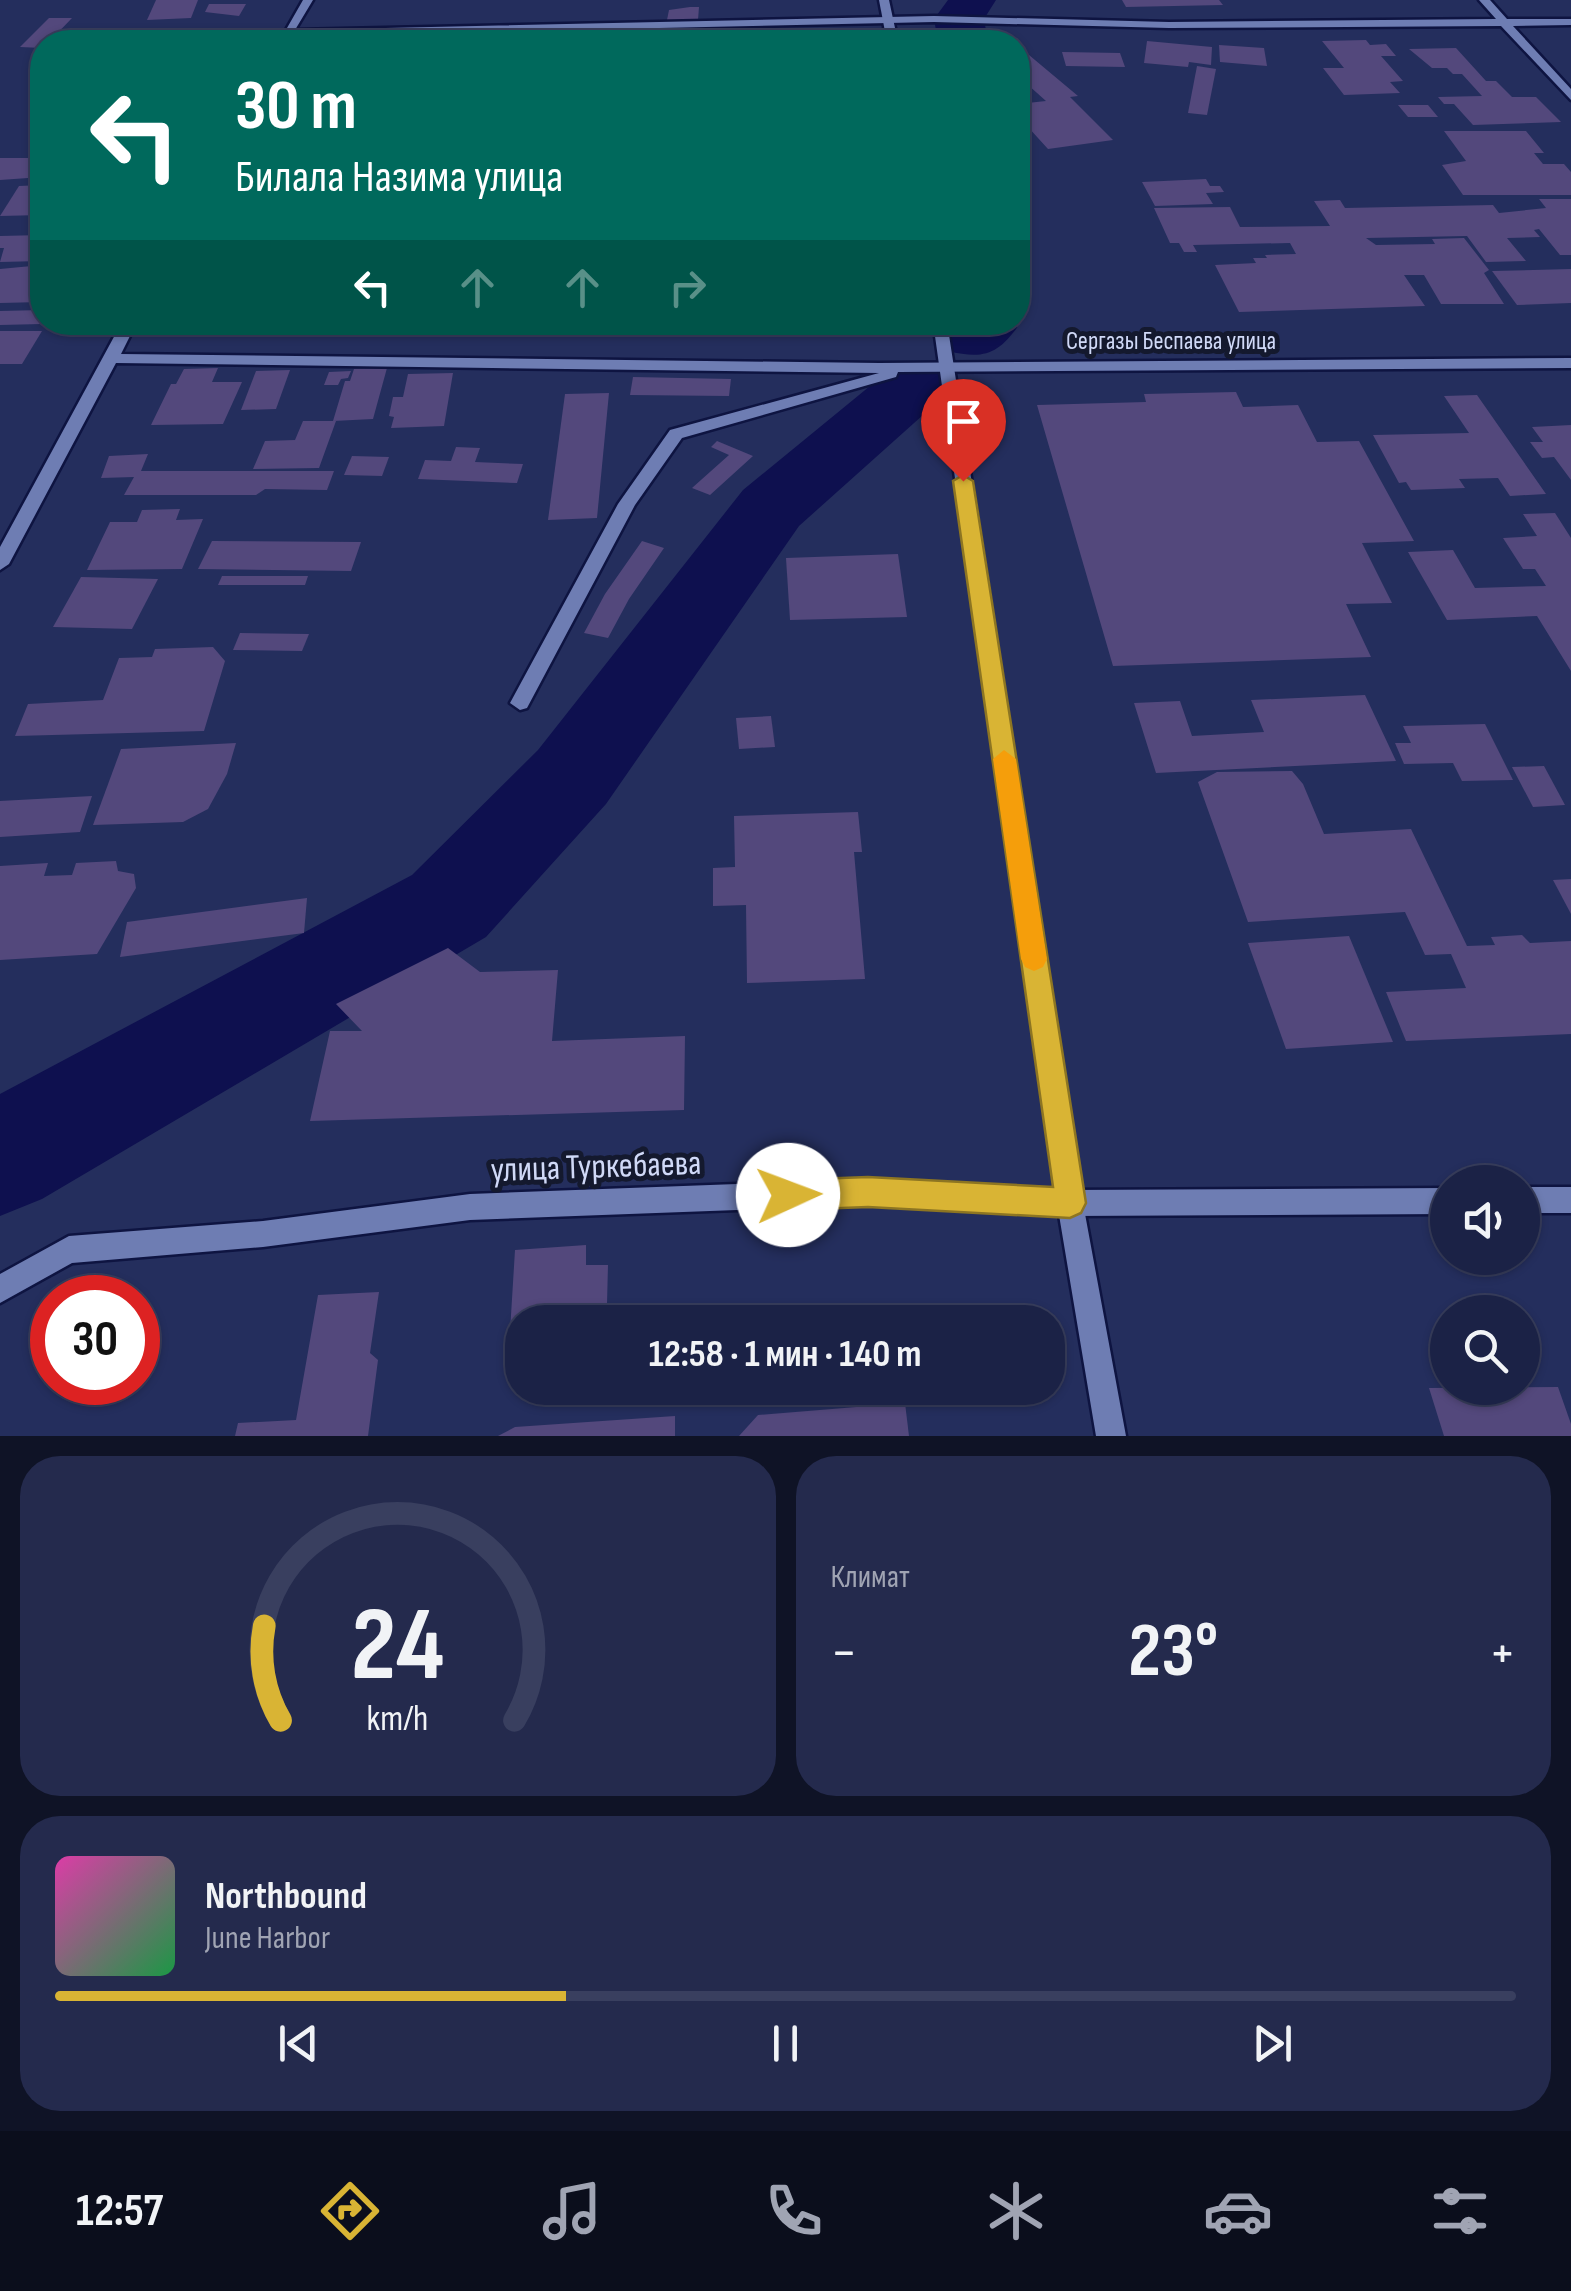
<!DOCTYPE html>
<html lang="ru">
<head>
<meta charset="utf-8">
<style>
	:root { --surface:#1b2246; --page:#242a4d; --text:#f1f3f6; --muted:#a0a4b3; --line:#393f5f; --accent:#d9b434 }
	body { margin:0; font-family:"Sofia Sans Condensed",sans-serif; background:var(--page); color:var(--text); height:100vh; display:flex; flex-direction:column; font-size:38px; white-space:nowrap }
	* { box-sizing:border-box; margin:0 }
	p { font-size:32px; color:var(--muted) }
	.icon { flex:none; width:55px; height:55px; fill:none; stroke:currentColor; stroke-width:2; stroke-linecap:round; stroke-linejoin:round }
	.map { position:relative; height:1436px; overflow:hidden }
	.details { display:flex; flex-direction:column; gap:20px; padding:20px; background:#0f1326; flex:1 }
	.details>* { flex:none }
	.top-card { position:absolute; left:30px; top:30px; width:1000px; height:305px; border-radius:40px; box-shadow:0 2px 8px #0004,0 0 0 2px var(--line); background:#00695c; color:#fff; overflow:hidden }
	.controls { position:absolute; left:1430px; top:1165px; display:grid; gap:20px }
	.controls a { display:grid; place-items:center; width:110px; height:110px; border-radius:50%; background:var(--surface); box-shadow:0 2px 8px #0004,0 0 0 2px var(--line); font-size:50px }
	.speed { position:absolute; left:30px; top:1275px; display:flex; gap:20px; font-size:50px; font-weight:700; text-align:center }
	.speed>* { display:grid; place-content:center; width:130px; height:130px; border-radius:50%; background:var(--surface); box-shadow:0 2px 8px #0004,0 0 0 2px var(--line); line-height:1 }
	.speed .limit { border:15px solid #d22; background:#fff; color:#111 }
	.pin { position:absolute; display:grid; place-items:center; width:85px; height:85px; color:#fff; margin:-102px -42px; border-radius:50% 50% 50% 0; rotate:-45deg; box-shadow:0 0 10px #0007 }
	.pin .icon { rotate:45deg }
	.me { position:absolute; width:110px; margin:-55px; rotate:88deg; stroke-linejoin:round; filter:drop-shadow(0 0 8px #0008) }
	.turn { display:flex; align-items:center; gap:35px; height:210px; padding:0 40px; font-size:45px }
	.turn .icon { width:130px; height:130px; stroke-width:2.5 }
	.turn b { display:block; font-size:70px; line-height:85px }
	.lanes { display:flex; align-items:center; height:95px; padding:0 40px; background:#0003; justify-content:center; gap:50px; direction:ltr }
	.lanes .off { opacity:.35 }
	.big { font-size:75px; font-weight:700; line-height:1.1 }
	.details .tile { flex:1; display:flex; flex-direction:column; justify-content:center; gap:15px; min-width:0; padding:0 35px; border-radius:40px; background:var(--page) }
	.details .dial { align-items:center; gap:0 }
	.dial svg { height:260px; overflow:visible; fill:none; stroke:var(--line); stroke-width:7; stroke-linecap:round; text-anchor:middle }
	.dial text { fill:var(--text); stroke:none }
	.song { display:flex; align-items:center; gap:30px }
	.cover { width:120px; height:120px; border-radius:15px; background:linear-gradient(135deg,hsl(320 70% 55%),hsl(140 70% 35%)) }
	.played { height:10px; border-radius:5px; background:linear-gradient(90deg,var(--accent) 35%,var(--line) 35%) }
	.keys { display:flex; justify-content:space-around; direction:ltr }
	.heat { display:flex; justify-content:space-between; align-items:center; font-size:55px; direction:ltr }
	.details .tiles { flex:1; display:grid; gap:20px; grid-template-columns:1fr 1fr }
	.tile:last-child { grid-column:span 2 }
	.trip { position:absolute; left:505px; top:1305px; width:560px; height:100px; border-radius:40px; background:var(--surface); box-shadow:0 2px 8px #0004,0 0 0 2px var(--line); font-weight:700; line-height:100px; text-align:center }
	.menu { display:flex; height:160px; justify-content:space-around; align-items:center; background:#0b0e1c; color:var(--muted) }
	.menu .icon { width:70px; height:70px }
	.menu .selected { color:var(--accent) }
	.menu b { font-size:45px; color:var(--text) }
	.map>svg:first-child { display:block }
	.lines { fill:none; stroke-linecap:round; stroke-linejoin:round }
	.river { fill:#0e104f; fill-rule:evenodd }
	.building { fill:#53487c }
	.minor-casing { stroke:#0e1441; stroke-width:5 }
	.tertiary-casing { stroke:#0e1441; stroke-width:5 }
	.minor { fill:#6e7db3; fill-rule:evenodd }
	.tertiary { fill:#6e7db3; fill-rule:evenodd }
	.route { fill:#d9b434; stroke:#8d7522; stroke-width:2.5 }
	.slow { fill:#f59e0b }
	.labels { text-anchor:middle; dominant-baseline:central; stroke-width:10; stroke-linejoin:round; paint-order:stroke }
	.far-street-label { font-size:25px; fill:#d0d9f7; stroke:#14192e }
	.near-street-label { font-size:35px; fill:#d0d9f7; stroke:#14192e }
</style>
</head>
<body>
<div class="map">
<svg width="1571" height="1436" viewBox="0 0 1571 1436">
	<rect width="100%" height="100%" fill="#242e5d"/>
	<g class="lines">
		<g class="river">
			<path d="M948,0h48l-12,19 4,23h-50l-4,-23z"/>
			<path d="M1018,317l3,5c-22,32 -36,38 -73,29l-10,-15 9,-14h71z"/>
			<path d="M917,361l25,7 11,15 -11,15 -143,128 -193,278 -120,133 -444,262 -42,17v-122l412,-219 126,-125 205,-260 149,-122z"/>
		</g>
	</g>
	<g class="building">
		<path d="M156,0h42l-7,18 -44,2z"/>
		<path d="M1122,0h97l4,5 -97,2z"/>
		<path d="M209,4h37l-7,12 -34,-4z"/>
		<path d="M690,7h9l-1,13h-31l2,-10z"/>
		<path d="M49,18h23l-23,24h-7v6l-22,-1z"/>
		<path d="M1366,40l4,5 16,-1 10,12h-15l22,25 -13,1 10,11 -56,2 -21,-27h21l-22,-27z"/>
		<path d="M1147,41l65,6 -1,18 -22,-3 -1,5 -44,-4z"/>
		<path d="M1219,45l45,3 3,18 -47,-4z"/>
		<path d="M1456,48l30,33h10l16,16h24l25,25 -88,3 -19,-21h-10l-6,-7 44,-1 -20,-22h-9l-6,-6h-15l-23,-19z"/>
		<path d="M1062,52l58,1 5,14 -59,-1z"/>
		<path d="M1029,55l49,41 -8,1 43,43 -65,9 -30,-33v-12l28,-3 -28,-25v-19z"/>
		<path d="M1197,66l19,3 -9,46 -19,-2z"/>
		<path d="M1398,105h30l10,12h-30z"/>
		<path d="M1444,131h82l18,22h-10l9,11h21l7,8v23h-108l-21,-30 24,-4z"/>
		<path d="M42,148v29l-42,3v-22h35z"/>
		<path d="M1206,179l4,7h10l4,6 -18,1 7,11 -58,2 -13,-24z"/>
		<path d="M42,185v30l-42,1 19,-30z"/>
		<path d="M1539,199h32v56h-11l-21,-26 -5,1 6,7 -33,1 19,23 -40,1 -19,-26 -101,2 10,7 59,-1 -3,-5 32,-1 25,32 -5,3 20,31h-63l-17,-29h-20l21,31 -186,6 -24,-47 41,-2 -3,-5h14l-2,-3 31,-1 -6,-11 -97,2 4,7h-13l-5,-9h-9l-16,-35 76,-1 10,20 90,-1 -16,-25 26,-1 5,8 148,-3 6,8 47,-5z"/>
		<path d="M42,235v26l-42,1 4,-14h-4v-12z"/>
		<path d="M42,265v37l-42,1v-34z"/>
		<path d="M1571,269v34l-54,2 -25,-34z"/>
		<path d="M42,310v14l-42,1v-14z"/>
		<path d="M0,331h42l-20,33h-22z"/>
		<path d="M218,368l-6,14h30l-19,42 -72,1 20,-41h5l8,-15z"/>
		<path d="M387,368l-14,51 -40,2 12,-40h5l4,-12z"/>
		<path d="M290,370l-14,39 -35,1 15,-39z"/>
		<path d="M351,371l-3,7 -7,1 -3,6h-14l5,-13z"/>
		<path d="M453,373l-9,53 -53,2 3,-11 -5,-1 4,-19h10l5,-23z"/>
		<path d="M633,377l98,2 -2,17 -99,-1z"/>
		<path d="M1236,392l7,15 55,-2 19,37 42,-1 55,100 -52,2 30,60 -46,1 25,53 -258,9 -76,-261 109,-3 -2,-8z"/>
		<path d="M609,393l-12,125 -49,2 17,-126z"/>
		<path d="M1477,395l69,99 -36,2 -12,-18 -39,1 6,9 -54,2 -5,-8 -7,1 -26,-48 96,-2 -25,-37z"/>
		<path d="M303,421h33l-17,47 -66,1 12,-28 30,-1z"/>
		<path d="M1571,425v55l-17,-23 -12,1 -12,-16h13l-11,-15z"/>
		<path d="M717,441l36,15 -43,39 -18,-7 37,-33 -18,-8z"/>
		<path d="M456,447l24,1 -5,14 48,2 -6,19 -99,-4 7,-19 26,1z"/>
		<path d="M148,454l-7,17h193l-7,19 -62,-1 -9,6h-132l10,-18 -33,1 8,-22z"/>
		<path d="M352,456l37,1 -7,19 -38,-1z"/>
		<path d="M180,509l-4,11 27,-1 -21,50 -95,1 23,-48h27l5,-12z"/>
		<path d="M1555,513l16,25v133l-34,-55 -90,4 -39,-68 45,-2 22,38 71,-2 -11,-17h-12l-20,-31 34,-2 -14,-22z"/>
		<path d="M212,541l149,1 -10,29 -153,-2z"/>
		<path d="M642,541l22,7 -35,51 -21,39 -24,-5 21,-39z"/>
		<path d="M898,554l9,63 -117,3 -4,-62z"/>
		<path d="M222,576h86l-3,9h-87z"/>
		<path d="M81,577l77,2 -26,50 -79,-2z"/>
		<path d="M240,633l69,1 -7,17 -69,-1z"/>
		<path d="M213,647l12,14 -21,70 -189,5 13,-32 75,-4 16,-42 33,-1 3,-8z"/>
		<path d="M1365,695l31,66 -240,12 -22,-70 46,-2 12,35 72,-4 -13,-32z"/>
		<path d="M771,716l4,31 -36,2 -3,-31z"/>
		<path d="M1485,724l28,56 -51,1 -9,-18 -49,1 -9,-21h16l-8,-17z"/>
		<path d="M236,743l-9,31 -19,35 -25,13 -90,3 28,-76z"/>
		<path d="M1544,766l21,39 -32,2 -21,-40z"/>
		<path d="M1292,771l11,13 21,50 87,-5 56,117 28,-1 -4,-8 31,-2 8,8 41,-2v93l-165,7 -20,-49 80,-4 -15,-34 -26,1 -20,-43 -157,10 -50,-140 19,-10z"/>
		<path d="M92,796l-12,36 -80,5v-36z"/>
		<path d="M858,812l4,40h-8l11,127 -118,4 -1,-78 -33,1v-38l22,-1 -1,-51z"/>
		<path d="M116,861l2,10 16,3 2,14 -39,66 -97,6v-94l48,-3 -4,13 28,-1 4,-12z"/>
		<path d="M1571,879v35l-18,-34z"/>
		<path d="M307,898l-3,35 -184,24 7,-35z"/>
		<path d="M1349,936l44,106 -107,7 -38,-106z"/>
		<path d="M448,948l32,24 78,-2 -6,71 133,-5 -1,74 -374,11 20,-90h32l-26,-27z"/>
		<path d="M586,1245v20h22l-1,39 -18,1 -1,17h-66v25l-13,1 6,-98z"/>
		<path d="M379,1292l-9,61 8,7 -10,76h-133l3,-13 58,-3 22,-125z"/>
		<path d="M1558,1387l13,37v12h-127l-15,-48z"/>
		<path d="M595,1388h89v8l-90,7z"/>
		<path d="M905,1403l4,33h-170l19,-21z"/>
		<path d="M675,1416v20h-177l17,-9z"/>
	</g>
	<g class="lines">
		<defs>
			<g id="minor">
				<path d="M303,0h10l-18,30 639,-14 235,6 327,-3 -17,-19h11l17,19h64v6l-58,1 58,63v11l-70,-74 -332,2 -235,-6 -643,14 -4,6h-8z"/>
				<path d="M122,322h15l-16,32 758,9 692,-5v10l-673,4 -2,5 -214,61 -47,67 -108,203 -7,2 -10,-7 108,-199 52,-74 209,-57 -763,-10 -107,201 -9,6v-23z"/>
				<path d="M867,1179l203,11 378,-2v26l-378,2 -203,-11 -397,15 -207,27 -191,16 -72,40v-29l69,-38 194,-15 207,-27z"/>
				<rect x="1522" y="1187" width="49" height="26"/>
			</g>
			<g id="tertiary">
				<path d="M879,0h10l9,42h-11z"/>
				<path d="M933,322h14l136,881 43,233h-30l-39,-233z"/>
			</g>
		</defs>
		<use href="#minor" class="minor-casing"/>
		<use href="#tertiary" class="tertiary-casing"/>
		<use href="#minor" class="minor"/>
		<use href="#tertiary" class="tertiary"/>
	</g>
	<path class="route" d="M963,475l10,6 113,722 -5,10 -11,5 -202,-11 -80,3 -11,-4 -4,-11 4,-10 11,-5 80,-3 185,10 -100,-706z"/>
	<path class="slow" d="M1004,750l12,9 31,200 -4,8 -9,4 -9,-4 -4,-8 -28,-200z"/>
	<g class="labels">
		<g class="far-street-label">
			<text x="1171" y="341">Сергазы Беспаева улица</text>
		</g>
		<g class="near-street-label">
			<text transform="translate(596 1167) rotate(-2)">улица Туркебаева</text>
		</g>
	</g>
</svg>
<div class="controls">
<a><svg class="icon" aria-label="sound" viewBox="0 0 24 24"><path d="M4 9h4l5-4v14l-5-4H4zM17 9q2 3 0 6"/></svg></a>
<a><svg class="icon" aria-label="search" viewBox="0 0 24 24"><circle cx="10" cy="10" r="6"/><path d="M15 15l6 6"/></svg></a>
</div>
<div class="speed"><div class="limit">30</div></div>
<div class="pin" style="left:963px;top:481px;background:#d93025"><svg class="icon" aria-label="arrive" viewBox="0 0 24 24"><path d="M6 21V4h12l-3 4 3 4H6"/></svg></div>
<svg class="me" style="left:788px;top:1195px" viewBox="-20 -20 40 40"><circle r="19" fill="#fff"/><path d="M0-13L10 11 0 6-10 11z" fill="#d9b434"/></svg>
<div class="trip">12:58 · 1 мин · 140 m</div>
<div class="top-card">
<div class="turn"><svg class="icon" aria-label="left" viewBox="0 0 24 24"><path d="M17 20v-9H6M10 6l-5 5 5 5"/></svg><div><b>30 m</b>Билала Назима улица</div></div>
<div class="lanes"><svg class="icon" aria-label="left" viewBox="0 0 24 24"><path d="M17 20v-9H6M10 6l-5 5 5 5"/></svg><svg class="icon off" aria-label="ahead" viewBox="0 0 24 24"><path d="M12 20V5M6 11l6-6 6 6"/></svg><svg class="icon off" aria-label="ahead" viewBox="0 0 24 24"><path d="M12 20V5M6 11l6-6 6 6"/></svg><svg class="icon off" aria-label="right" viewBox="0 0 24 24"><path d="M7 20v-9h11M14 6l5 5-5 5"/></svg></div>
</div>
</div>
<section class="details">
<div class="tiles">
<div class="tile dial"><svg viewBox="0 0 100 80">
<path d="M14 69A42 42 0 1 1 86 69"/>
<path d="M14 69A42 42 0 0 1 9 40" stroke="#d9b434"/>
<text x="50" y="56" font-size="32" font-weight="700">24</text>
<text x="50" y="72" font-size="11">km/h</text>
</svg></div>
<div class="tile"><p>Климат</p>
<div class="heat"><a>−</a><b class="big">23°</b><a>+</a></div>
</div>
<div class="tile">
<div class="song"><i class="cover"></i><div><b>Northbound</b><p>June Harbor</p></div></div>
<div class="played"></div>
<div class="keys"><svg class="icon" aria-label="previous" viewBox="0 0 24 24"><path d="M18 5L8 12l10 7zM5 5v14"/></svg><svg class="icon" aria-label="pause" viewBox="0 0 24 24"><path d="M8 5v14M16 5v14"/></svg><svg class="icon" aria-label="next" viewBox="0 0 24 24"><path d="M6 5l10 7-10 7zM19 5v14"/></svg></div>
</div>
</div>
</section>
<nav class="menu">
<b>12:57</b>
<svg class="icon selected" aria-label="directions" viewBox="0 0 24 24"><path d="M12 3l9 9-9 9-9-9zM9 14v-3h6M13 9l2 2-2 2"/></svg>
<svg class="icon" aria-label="music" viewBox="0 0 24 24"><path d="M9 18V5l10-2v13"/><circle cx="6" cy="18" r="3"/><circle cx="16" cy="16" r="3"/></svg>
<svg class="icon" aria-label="phone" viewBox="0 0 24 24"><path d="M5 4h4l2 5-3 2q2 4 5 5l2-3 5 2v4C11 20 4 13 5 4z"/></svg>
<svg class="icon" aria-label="climate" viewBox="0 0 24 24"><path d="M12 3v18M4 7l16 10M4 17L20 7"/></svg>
<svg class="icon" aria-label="car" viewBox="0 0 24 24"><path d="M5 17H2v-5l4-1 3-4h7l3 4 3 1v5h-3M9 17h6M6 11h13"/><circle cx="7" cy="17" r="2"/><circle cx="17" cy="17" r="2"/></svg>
<svg class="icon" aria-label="filters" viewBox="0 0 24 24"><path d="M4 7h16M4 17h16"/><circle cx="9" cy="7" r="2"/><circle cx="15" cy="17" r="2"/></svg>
</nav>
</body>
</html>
